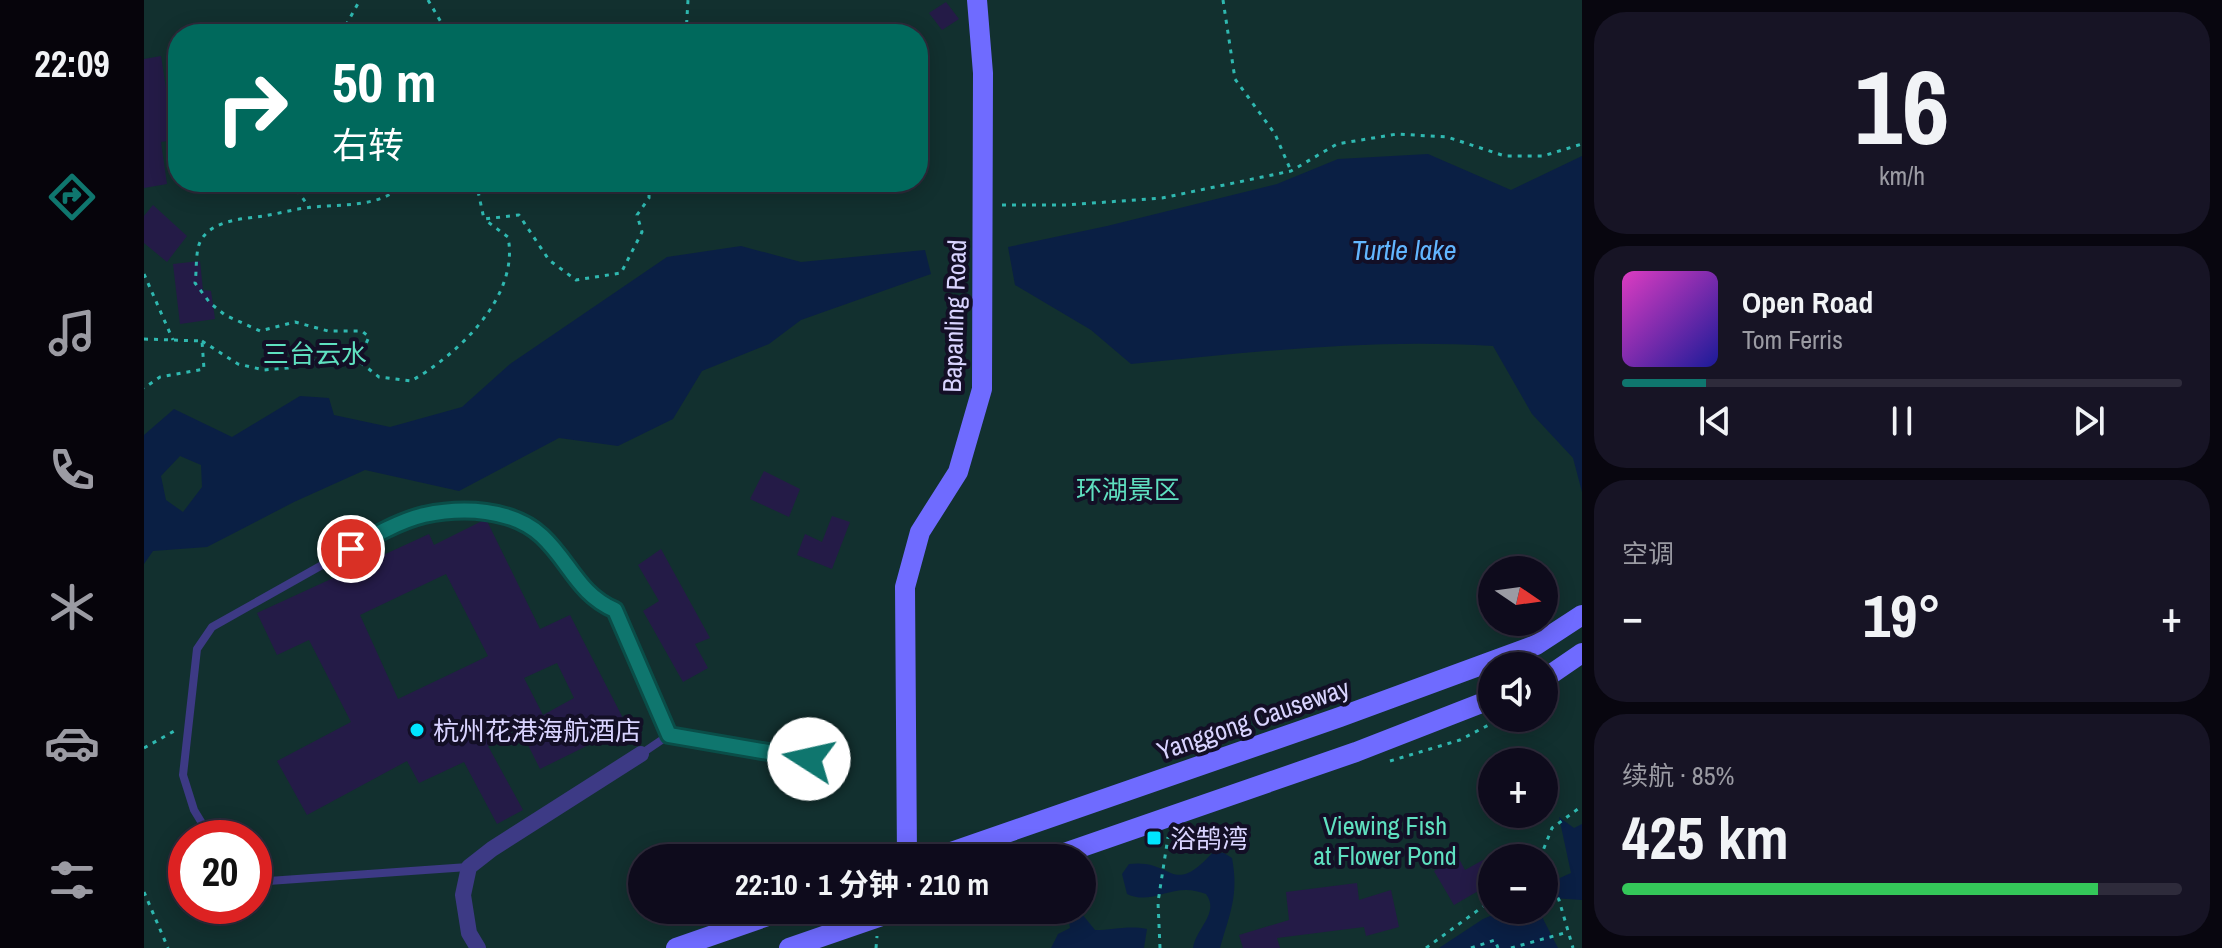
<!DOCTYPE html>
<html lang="zh">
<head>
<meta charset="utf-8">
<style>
	:root { --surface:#0e0b1c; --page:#171425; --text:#f1f3f6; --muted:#9b9ba3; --line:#2e2b3b; --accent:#0f766e }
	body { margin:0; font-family:"Archivo Narrow","Noto Sans SC",sans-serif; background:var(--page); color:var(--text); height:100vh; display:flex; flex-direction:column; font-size:30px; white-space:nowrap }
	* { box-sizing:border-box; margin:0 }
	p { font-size:26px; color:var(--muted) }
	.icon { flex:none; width:44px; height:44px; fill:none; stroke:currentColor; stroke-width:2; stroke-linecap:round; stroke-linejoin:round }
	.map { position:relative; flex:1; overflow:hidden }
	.sheet { display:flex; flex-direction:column; gap:12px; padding:12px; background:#08060f; width:640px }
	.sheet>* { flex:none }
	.top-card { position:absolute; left:24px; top:24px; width:760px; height:168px; border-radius:32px; box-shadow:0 4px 20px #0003,0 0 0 2px var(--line); background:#00695c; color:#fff; overflow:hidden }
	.needle { width:52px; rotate:103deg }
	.fabs { position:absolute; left:1334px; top:556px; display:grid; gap:16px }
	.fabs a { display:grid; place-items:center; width:80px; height:80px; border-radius:50%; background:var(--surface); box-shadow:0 4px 20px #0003,0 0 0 2px var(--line); font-size:40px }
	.speed { position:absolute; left:24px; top:820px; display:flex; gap:16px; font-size:40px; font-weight:700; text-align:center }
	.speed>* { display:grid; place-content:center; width:104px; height:104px; border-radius:50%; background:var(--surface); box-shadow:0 4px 20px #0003,0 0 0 2px var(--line); line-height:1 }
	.speed .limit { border:12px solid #d22; background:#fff; color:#111 }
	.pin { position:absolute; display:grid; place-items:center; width:68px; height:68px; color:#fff; margin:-34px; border:4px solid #fff; border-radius:50%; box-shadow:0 2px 8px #0007 }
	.me { position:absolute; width:88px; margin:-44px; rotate:280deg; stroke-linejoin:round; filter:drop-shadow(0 0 6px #0008) }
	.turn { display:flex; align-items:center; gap:28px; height:168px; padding:0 32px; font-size:36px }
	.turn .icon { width:104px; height:104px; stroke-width:2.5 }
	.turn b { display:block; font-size:56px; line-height:68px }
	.big { font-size:60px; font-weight:700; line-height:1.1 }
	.sheet .card { flex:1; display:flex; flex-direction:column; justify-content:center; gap:12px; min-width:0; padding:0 28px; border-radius:32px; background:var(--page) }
	.sheet .dial { align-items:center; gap:0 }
	.dial b { font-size:104px; line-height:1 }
	.song { display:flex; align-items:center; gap:24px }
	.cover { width:96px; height:96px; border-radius:12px; background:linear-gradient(135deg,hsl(310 70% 55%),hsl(240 70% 35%)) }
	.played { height:8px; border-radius:4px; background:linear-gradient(90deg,var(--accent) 15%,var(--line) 15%) }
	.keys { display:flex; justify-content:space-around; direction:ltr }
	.heat { display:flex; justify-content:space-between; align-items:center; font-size:44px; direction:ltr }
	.charge { height:12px; border-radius:6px; background:linear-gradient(90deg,#34c759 85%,var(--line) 0) }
	.trip { position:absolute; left:484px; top:844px; width:468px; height:80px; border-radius:40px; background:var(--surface); box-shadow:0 4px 20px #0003,0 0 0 2px var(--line); font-weight:700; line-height:80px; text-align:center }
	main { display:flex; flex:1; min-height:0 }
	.tab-bar { display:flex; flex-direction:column; width:144px; justify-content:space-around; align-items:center; background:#06040b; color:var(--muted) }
	.tab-bar .icon { width:56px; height:56px }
	.tab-bar .on { color:var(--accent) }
	.tab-bar b { font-size:36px; color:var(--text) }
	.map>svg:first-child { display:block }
	.green { fill:#12302f; fill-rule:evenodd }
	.water { fill:#0a1f44; fill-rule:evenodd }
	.building { fill:#241b47; fill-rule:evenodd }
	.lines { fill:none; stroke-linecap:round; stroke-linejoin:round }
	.path { stroke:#2fb8b0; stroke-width:3; stroke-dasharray:4 6; stroke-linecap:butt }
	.lane { stroke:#3d3a85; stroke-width:8 }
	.street { stroke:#3d3a85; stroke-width:16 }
	.secondary { stroke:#6f6bff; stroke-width:20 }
	.route-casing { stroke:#0a4d48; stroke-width:20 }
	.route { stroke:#0f766e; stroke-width:14 }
	.poi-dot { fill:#00e5ff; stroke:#130f26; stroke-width:3 }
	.labels { text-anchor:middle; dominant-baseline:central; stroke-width:8; stroke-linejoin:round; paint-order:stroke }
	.street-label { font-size:26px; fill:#d9d4ff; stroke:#130f26 }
	.park-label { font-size:26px; fill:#5fe0c0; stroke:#130f26 }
	.poi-label { font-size:26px; fill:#d9d4ff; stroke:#130f26; text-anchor:start }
	.water-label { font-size:28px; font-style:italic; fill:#62b6ff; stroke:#130f26 }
</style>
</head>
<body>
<main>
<nav class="tab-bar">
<b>22:09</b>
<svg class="icon on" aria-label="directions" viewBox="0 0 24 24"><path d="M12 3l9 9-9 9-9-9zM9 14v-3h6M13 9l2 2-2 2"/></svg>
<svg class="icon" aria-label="music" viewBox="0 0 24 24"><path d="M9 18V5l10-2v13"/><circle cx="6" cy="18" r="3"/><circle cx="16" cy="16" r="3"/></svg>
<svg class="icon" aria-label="phone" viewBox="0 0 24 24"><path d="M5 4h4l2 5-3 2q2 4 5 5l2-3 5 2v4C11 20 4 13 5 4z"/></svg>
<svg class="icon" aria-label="climate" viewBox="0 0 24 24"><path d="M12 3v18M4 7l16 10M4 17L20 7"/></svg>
<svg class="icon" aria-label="car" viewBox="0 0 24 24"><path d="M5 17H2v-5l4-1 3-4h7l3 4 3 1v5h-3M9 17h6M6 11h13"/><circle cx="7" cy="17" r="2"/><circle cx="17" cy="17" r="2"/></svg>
<svg class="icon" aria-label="filters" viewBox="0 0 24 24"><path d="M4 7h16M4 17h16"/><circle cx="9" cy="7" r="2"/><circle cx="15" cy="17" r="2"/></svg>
</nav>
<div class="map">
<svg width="1438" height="948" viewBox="0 0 1438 948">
	<rect width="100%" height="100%" fill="#130f26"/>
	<path class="green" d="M0,0h1438v948h-1438zM34,34h740v148h-740zM1348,570h52v52h-52zM1348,666h52v52h-52zM1348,762h52v52h-52zM42,838h68v68h-68zM498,858h440v52h-440zM1348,858h52v52h-52z"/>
	<g class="water">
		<path d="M1284,154l83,36 71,-34v336l-9,-34 -41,-44 -39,-68c-121,-8 -241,6 -362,18l-40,-34 -76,-45 -7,-38 99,-21 170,-42 61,-25z"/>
		<path d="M597,246l60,16 124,-12 6,24 -130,46 -32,24 -67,27 -29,48 -55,27 -59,-8 -100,53 -94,-21 -71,32 -87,45 -54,4 -9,13v-129l30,-26 58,28 68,-41 29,2 5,17 56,12 72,-20 48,-43 157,-107zM36,456l21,9 1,22 -19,25 -17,-12 -5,-24z"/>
		<path d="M1415,817l15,11 8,-4v76l-30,-2 -8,-9v-4l27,-12z"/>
		<path d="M1069,852l11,1 8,5c7,37 -2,55 -12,90h-27c3,-20 27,-35 13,-54 -6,-2 -13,-4 -20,-4 -22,0 -38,14 -59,4l-5,-20 7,-10c45,-6 42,35 84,-12z"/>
		<path d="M1376,910l19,1 19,37h-119l44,-29 12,-5z"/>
		<path d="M938,914l13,16c19,0 33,-5 52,-1l-3,19h-93l7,-14 12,-6 -2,-12z"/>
	</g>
	<g class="building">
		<path d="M802,2l13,17 -17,11 -13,-17z"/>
		<path d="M17,56l13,84 -13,2 6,42 -23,4v-129z"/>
		<path d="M9,205l34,31 -20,26 -23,-19v-27z"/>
		<path d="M56,261l3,29 8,1 4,28 -35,5 -7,-60z"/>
		<path d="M620,471l36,18 -11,28 -39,-18z"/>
		<path d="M688,516l18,6 -18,47 -35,-14 8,-21 17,8z"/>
		<path d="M342,519l54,110 30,-14 57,111 -87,43 -21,-42 -31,19 35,64 -26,14 -33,-62 -45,21 -12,-22 -100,54 -30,-54 74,-39 -42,-82 -32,15 -20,-42 172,-79 5,11zM302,574l42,82 -90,43 -38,-84zM413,663l17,35 -31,17 -19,-37z"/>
		<path d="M517,549l49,89 -15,6 13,24 -25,14 -40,-71 16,-10 -21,-36z"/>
		<path d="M1314,857l7,13 18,-10 9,16v7l-38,22 -20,-34z"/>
		<path d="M1213,883l2,17 32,-10 8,37 -33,9 -2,-9 -87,11 3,10h-37l-4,-13 50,-15 -3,-28z"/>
	</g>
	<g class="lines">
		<g class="path">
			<path d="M284,0l20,34"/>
			<path d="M1079,0l12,79 40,55 16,37"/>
			<path d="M197,34l19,-34"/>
			<path d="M542,34l2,-34"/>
			<path d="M147,182l18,25"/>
			<path d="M332,182l8,37 35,-4 30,45 27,20 45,-7 21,-41 -5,-17 12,-17v-16"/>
			<path d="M858,205h64l96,-7 129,-27 46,-27 60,-10 50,3 58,19h38l39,-12"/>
			<path d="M0,274l29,66"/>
			<path d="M0,339l58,2 2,28 -44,8 -16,11"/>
			<path d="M58,341l36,23 26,6 24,-2 51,-13 13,1 27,21 32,4c46,-26 109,-84 97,-144l-24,-18"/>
			<path d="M214,361l11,-24 -7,-6h-34l-33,-9 -35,9 -35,-16 -15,-12 -15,-20c2,-12 0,-33 6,-43 12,-20 41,-21 62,-24 14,-2 28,-6 42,-8 33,-5 76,2 100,-26"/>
			<path d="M0,748l32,-18"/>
			<path d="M1246,761l70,-21 42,-22"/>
			<path d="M1396,858l12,-30 30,-22"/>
			<path d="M1400,871l15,29 14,48"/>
			<path d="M0,892l24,56"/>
			<path d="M732,948l1,-12"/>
			<path d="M1016,948l-2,-46 10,-65"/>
			<path d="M1282,948l66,-48"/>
			<path d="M1327,948l24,-8 3,8"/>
			<path d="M1367,948l57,-16"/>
		</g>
		<g class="lane">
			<path d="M525,735l140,24"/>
			<path d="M67,838l-17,-28 -11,-35 14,-126 15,-22 167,-94 44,-18 57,-5 33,8 28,17 55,66 19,9 54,125 -28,19"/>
			<path d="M110,882l214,-15"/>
		</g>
		<path class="street" d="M334,948l-9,-15 -6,-38 6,-28 23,-18 149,-95"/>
		<g class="secondary">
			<path d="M1400,679l38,-26"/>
			<path d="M763,858l-2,-271 15,-55 38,-60 24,-83 1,-316 -6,-73"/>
			<path d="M790,858l406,-141 196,-72 46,-30"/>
			<path d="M906,858l306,-106 136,-53"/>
			<path d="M532,948l109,-38"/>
			<path d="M645,948l110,-38"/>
		</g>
	</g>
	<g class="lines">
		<defs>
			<path id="route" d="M207,549c22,-13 48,-28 73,-34 38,-8 88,-7 118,21 28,26 36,58 73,74l54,125 140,24"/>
		</defs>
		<use href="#route" class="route-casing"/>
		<use href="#route" class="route"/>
	</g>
	<g class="poi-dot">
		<circle cx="273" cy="730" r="8"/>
		<rect x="1002" y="830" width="16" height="16" rx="4"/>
	</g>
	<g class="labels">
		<g class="street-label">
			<text transform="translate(810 316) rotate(-88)">Bapanling Road</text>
			<text transform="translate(1109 719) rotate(-19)">Yanggong Causeway</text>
		</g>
		<g class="park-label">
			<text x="171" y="353">三台云水</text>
			<text x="984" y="489">环湖景区</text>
			<text x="1241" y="825">Viewing Fish<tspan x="1241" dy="30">at Flower Pond</tspan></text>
		</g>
		<g class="poi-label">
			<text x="289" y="730">杭州花港海航酒店</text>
			<text x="1026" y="838">浴鹄湾</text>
		</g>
		<g class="water-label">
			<text x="1260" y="250">Turtle lake</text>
		</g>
	</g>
</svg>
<div class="fabs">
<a><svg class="needle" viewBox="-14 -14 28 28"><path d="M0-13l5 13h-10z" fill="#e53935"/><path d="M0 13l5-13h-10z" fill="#9b9ba3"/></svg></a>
<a><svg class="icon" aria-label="sound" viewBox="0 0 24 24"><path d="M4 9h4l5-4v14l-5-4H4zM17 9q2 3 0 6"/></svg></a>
<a>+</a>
<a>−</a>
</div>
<div class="speed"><div class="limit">20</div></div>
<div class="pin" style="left:207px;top:549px;background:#d93025"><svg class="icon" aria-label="arrive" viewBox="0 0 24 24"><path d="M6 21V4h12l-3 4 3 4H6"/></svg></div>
<svg class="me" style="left:665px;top:759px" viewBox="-20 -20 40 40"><circle r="19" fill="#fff"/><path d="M0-13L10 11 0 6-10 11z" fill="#0f766e"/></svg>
<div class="trip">22:10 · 1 分钟 · 210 m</div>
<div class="top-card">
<div class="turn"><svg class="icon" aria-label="right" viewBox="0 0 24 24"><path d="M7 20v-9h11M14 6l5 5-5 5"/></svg><div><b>50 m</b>右转</div></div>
</div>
</div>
<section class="sheet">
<div class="card dial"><b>16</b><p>km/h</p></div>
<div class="card">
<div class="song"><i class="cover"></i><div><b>Open Road</b><p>Tom Ferris</p></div></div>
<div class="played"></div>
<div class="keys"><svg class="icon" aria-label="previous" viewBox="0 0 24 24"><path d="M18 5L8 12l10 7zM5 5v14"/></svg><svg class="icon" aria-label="pause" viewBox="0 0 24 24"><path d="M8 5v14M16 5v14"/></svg><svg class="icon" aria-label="next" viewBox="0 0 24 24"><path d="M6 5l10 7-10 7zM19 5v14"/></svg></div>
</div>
<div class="card"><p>空调</p>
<div class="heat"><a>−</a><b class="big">19°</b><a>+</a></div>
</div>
<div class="card"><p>续航 · 85%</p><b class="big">425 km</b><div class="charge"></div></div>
</section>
</main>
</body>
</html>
